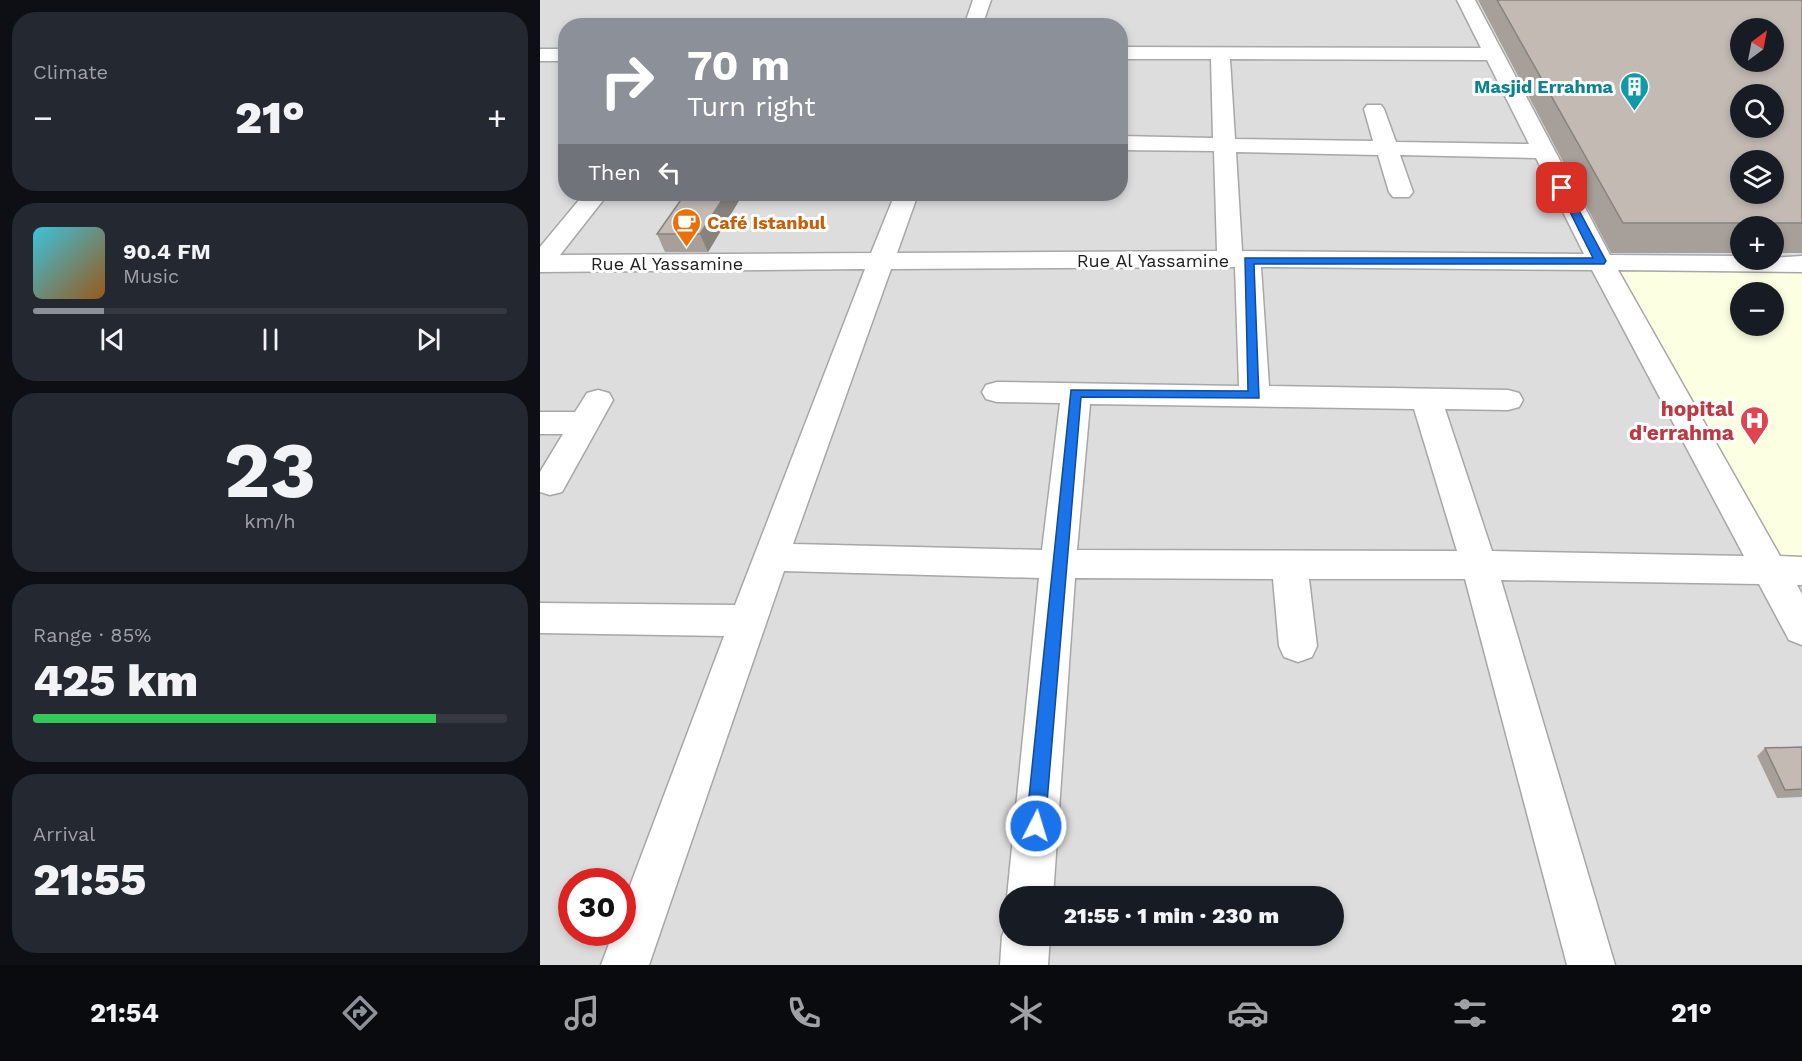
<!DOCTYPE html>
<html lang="en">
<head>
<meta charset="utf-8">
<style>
	:root { --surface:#171b24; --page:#242831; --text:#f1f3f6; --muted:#9ea1a6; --line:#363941; --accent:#8c9099 }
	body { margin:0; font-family:"Work Sans",sans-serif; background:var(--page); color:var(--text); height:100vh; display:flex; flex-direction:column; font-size:22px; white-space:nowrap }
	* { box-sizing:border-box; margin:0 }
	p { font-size:20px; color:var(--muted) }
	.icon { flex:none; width:33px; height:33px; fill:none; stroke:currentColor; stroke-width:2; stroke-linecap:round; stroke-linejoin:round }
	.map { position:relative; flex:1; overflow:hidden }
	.sheet { display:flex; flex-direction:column; gap:12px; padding:12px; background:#0d0f14; width:540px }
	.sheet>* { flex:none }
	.hud { position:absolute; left:18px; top:18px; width:570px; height:183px; border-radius:24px; box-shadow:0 3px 9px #0003; background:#8c9099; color:#fff; overflow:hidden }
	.needle { width:39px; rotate:32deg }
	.fabs { position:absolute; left:1190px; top:18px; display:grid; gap:12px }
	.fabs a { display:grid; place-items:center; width:54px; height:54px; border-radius:50%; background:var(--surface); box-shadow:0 3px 9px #0003; font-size:30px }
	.speed { position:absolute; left:18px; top:868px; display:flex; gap:12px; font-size:30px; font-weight:700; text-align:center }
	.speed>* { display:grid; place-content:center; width:78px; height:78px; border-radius:50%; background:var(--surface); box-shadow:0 3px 9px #0003; line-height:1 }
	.speed .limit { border:9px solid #d22; background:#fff; color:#111 }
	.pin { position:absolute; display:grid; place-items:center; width:51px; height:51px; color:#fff; margin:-26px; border-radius:12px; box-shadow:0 3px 9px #0006 }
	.me { position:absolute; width:66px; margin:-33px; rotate:5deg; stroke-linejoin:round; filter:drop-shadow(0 0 4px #0008) }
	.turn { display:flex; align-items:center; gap:21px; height:126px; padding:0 30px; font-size:27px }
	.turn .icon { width:78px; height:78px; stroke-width:2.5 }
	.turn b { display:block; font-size:42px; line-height:51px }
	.then { display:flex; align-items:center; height:57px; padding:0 30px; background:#0003; gap:12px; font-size:22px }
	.big { font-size:45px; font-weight:800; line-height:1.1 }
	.sheet .card { flex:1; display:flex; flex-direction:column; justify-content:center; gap:9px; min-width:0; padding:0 21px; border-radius:24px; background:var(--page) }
	.sheet .dial { align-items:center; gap:0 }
	.dial b { font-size:78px; line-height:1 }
	.song { display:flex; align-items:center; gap:18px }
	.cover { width:72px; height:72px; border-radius:9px; background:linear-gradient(135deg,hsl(190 70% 55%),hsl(30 70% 35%)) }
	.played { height:6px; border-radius:3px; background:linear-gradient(90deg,var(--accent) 15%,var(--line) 15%) }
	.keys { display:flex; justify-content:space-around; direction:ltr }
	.heat { display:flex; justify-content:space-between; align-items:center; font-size:33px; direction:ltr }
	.charge { height:9px; border-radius:4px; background:linear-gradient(90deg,#34c759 85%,var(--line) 0) }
	.trip { position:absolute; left:459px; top:886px; width:345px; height:60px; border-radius:30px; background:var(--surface); box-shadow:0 3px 9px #0003; font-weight:800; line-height:60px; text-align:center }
	.menu { display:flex; height:96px; justify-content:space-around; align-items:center; background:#090b0e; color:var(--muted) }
	.menu .icon { width:42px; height:42px }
	.menu .selected { color:var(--accent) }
	.menu b { font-size:27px; color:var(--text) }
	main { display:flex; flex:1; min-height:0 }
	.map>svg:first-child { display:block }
	.residential { fill:#dedddd; fill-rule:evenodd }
	.education { fill:#fdffe2; fill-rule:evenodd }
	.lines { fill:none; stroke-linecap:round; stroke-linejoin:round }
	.minor-casing { stroke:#a7a7a7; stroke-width:3 }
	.minor { fill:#fff; fill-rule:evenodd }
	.wall { fill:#a7a09a }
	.shaded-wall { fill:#88827d }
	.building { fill:#c2bab3; stroke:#88827d; stroke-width:1.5; fill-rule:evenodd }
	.route { fill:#1a73e8; stroke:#114b97; stroke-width:1.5 }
	.labels { text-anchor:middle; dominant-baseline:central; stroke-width:6; stroke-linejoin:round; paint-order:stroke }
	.far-culture-label { font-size:18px; font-weight:bold; fill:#0d838f; stroke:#fff; text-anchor:end }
	.far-food-label { font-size:18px; font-weight:bold; fill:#c56008; stroke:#fff; text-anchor:start }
	.far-street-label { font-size:18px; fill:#202020; stroke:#fff }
	.health-label { font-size:21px; font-weight:bold; fill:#be3a42; stroke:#fff; text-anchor:end }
</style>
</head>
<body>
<main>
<section class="sheet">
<div class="card"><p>Climate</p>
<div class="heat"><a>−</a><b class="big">21°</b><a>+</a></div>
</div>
<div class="card">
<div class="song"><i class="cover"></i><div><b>90.4 FM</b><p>Music</p></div></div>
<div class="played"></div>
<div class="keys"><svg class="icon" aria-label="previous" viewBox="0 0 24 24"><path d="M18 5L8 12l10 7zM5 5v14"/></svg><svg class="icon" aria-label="pause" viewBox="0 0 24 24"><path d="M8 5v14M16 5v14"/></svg><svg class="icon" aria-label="next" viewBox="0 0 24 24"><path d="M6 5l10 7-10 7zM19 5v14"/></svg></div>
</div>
<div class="card dial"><b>23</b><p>km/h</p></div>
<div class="card"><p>Range · 85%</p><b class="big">425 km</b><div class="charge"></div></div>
<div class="card"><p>Arrival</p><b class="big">21:55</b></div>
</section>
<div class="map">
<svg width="1262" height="965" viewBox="0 0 1262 965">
	<rect width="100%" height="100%" fill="#f1eee7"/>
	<path class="residential" d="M0,0h1262v965h-1262zM26,26h554v168h-554zM1200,28h33v34h-33zM1200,94h33v34h-33zM1200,160h33v34h-33zM1200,226h33v34h-33zM1200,292h33v34h-33zM32,882h50v51h-50zM470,897h324v39h-324z"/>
	<path class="education" d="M1073,267l189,1v299h-28zM1200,292h33v34h-33z"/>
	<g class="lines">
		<defs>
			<g id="minor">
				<path d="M433,0h18l-9,26h-18z"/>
				<path d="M917,0h18l135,255 130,1v4l62,-4v16l-184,-2 162,286 22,1v28h-5l5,9v51l-13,-5 -30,-56 -258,-4 114,385h-48l-102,-386h-156l8,67 -5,11 -14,5 -14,-5 -5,-11 -6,-67 -198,-1 -22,319h-43v7l-3,-7 32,-319 -255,-7 -135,394h-48l12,-32h9v-26l102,-271 -184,-3v-30l195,2 130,-336 -325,3v-25l44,-53h24l-48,61 311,-2 24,-59h23l-21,59 320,-2 -3,-100 -94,-1v-14l93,2 -2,-79h-91v-12l361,1zM690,59l257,1 42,84 -133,-2 -12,-33 -3,-4h-14l-3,4 9,32 -138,-2zM696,152l142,3 11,37 4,5h16l4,-5 -13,-37 136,3 48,96 -342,-3zM690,267h5l4,119 -242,-4 -11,3 -4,7 4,7 11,3 63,1 -18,147 -249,-6 98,-275zM721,267l331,3 152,286 -252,-5 -47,-142 63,1 11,-3 4,-7 -4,-7 -11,-3 -239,-4zM550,404l324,5 43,142 -380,-1z"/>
				<rect x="0" y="49" width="26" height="12"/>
				<path d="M58,390l11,3 4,7 -51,92 -12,3 -10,-3v-20l23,-38h-23v-22h35l12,-19z"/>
				<path d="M469,919l1,17h40l-2,29h-48l2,-29z"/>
			</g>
		</defs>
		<use href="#minor" class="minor-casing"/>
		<use href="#minor" class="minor"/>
	</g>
	<g class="wall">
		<path d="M938,0h324v253h-29v-27h-33v27h-129z"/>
		<path d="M145,194h58l-35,58h-43l-8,-18z"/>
		<path d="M1262,747v50l-25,1 -20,-42 8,-8z"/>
	</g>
	<path class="shaded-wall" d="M186,194h17l-35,58 -8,-18z"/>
	<g class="building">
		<path d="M957,0h305v223h-179zM1200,28h33v34h-33zM1200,94h33v34h-33zM1200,160h33v34h-33z"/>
		<path d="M145,194h41l-26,40h-43z"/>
		<path d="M1262,747v42l-17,1 -20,-42z"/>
	</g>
	<path class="route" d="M1022,185l5,3 39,73 -2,3h-350l5,134 -178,-1 -36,429 -3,6 -6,3 -7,-3 -3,-6 45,-436 177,1 -3,-133h348l-35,-70z"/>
	<defs>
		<symbol id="building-pin" viewBox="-11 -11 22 30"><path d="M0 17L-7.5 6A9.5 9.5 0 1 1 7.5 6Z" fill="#0f9aa8" stroke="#fff"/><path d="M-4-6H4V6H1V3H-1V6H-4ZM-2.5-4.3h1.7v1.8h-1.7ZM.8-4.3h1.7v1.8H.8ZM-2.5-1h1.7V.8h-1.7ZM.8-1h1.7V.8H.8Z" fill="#fff"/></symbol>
		<symbol id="cafe-pin" viewBox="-11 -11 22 30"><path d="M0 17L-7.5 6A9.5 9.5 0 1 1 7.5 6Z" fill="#e8710a" stroke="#fff"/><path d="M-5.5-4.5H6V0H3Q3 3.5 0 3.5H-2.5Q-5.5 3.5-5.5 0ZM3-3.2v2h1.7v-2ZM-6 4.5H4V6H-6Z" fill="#fff"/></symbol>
		<symbol id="hospital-pin" viewBox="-11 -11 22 30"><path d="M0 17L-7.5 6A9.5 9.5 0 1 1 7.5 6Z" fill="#e0444e" stroke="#fff"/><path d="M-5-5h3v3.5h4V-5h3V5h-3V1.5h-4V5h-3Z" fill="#fff"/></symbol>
	</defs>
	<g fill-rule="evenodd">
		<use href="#building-pin" x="1078" y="70" width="33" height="45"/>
		<use href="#cafe-pin" x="130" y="206" width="33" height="45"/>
		<use href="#hospital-pin" x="1198" y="404" width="33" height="45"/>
	</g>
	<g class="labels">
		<g class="far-culture-label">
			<text x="1073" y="86">Masjid Errahma</text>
		</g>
		<g class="far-food-label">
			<text x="167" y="222">Café Istanbul</text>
		</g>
		<g class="far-street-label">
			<text x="613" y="260">Rue Al Yassamine</text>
			<text x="127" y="263">Rue Al Yassamine</text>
		</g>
		<g class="health-label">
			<text x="1194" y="408">hopital<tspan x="1194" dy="24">d'errahma</tspan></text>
		</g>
	</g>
</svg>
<div class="fabs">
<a><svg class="needle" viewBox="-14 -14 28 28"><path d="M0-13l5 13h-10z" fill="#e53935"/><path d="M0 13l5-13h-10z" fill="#9ea1a6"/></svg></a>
<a><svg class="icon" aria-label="search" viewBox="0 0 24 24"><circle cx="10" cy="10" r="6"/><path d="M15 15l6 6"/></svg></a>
<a><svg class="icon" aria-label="layers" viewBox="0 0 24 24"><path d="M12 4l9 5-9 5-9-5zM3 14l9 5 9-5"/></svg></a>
<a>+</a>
<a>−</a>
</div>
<div class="speed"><div class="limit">30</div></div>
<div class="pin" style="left:1022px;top:188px;background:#d93025"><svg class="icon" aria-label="arrive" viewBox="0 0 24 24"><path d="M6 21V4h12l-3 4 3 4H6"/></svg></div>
<svg class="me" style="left:496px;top:826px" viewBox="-20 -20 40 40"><circle r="17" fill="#1a73e8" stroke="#fff" stroke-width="3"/><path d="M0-11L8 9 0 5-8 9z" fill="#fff"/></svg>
<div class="trip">21:55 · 1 min · 230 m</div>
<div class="hud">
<div class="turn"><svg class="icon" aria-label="right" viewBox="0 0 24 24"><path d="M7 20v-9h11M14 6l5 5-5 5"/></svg><div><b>70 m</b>Turn right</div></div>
<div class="then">Then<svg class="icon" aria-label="left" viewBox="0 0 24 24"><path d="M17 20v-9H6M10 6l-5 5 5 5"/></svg></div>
</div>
</div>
</main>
<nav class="menu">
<b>21:54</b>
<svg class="icon selected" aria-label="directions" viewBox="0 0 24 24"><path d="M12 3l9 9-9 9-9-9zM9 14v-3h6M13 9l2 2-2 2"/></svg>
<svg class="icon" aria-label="music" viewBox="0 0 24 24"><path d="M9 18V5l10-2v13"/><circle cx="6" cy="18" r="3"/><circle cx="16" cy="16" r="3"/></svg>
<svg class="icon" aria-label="phone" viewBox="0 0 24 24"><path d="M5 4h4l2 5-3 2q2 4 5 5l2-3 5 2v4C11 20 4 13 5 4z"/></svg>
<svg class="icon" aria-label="climate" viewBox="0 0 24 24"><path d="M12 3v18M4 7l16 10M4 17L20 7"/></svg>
<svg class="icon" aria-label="car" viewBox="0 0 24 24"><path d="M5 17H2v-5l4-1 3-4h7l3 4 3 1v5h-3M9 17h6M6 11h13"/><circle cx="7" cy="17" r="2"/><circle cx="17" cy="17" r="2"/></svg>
<svg class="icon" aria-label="filters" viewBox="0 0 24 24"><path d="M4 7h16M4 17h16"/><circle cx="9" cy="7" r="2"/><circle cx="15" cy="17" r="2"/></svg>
<b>21°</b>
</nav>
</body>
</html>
